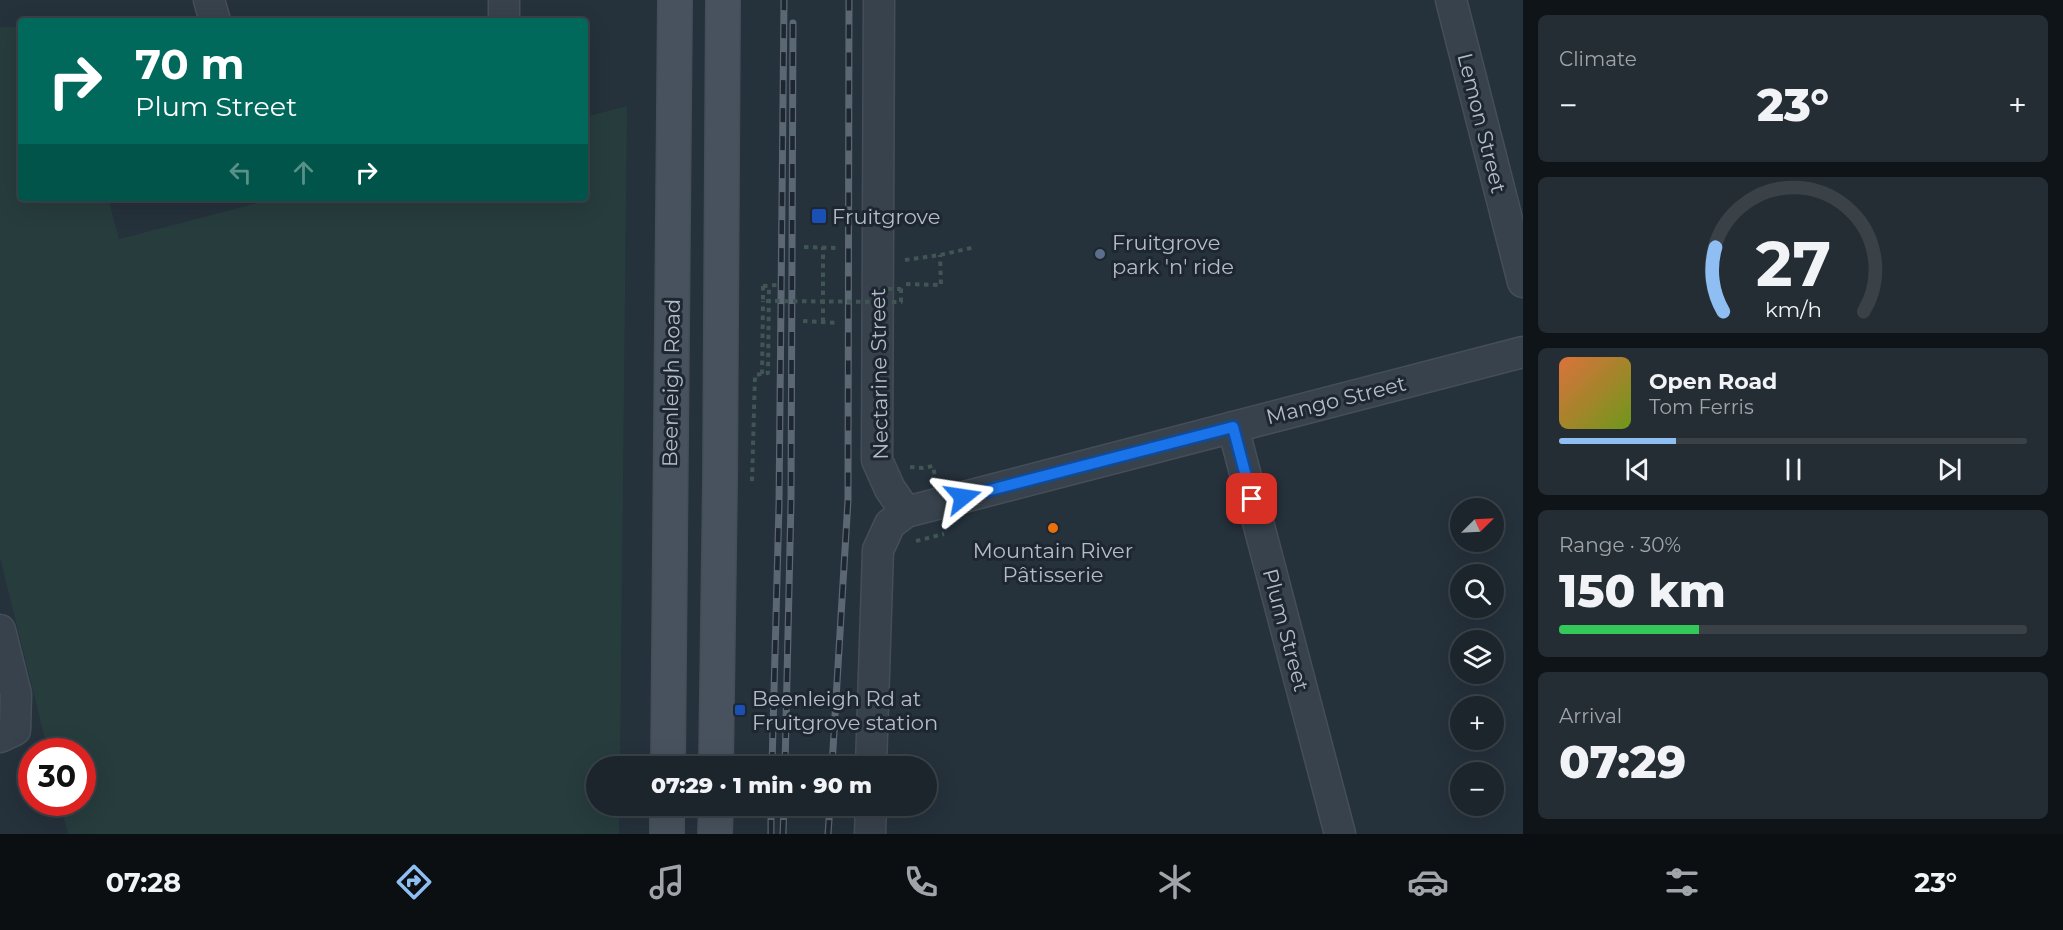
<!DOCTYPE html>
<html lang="en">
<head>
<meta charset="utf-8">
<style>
	:root { --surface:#1c252c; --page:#252d34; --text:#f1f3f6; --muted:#a0a5a9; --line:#3a4248; --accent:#8fbff2 }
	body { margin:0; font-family:Montserrat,sans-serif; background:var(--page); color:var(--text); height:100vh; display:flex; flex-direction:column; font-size:22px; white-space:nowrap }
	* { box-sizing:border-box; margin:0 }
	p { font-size:20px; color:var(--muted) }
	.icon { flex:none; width:33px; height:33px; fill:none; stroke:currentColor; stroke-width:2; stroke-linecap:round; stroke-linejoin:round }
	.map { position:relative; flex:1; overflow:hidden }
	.side { display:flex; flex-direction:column; gap:15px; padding:15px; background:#0f1418; width:540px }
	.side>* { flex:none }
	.guide { position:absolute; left:18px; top:18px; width:570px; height:183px; border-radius:6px; box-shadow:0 6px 24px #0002,0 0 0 2px var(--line); background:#00695c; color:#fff; overflow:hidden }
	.needle { width:39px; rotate:66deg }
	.fabs { position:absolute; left:1450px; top:498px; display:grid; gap:12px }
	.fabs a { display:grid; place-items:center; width:54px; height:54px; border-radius:50%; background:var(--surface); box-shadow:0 6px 24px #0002,0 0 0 2px var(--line); font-size:30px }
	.speed { position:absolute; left:18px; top:738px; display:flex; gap:12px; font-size:30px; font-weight:700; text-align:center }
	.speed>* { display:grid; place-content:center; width:78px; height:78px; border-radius:50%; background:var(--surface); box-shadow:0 6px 24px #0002,0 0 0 2px var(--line); line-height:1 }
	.speed .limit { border:9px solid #d22; background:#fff; color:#111 }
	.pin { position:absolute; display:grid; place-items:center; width:51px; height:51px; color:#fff; margin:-26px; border-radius:12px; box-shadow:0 3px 9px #0006 }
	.me { position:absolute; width:66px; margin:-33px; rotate:75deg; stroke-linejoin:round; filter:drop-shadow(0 0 4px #0008) }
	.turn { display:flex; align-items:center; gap:21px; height:126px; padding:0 18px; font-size:27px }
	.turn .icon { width:78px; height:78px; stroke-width:2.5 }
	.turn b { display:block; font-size:42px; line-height:51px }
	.lanes { display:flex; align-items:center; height:57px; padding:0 18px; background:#0003; justify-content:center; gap:30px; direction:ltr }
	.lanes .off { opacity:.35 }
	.big { font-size:45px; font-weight:800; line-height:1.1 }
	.side .tile { flex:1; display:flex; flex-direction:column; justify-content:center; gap:9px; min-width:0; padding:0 21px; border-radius:9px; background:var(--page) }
	.side .dial { align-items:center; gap:0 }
	.dial svg { height:156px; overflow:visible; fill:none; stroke:var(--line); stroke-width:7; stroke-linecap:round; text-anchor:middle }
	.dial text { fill:var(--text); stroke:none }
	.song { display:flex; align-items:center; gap:18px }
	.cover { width:72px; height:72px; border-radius:9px; background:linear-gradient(135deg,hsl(20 70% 55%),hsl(80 70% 35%)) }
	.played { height:6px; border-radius:3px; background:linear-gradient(90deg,var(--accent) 25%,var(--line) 25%) }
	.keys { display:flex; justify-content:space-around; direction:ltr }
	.heat { display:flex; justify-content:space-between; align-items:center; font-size:33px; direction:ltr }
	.charge { height:9px; border-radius:4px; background:linear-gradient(90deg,#34c759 30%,var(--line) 0) }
	.trip { position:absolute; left:586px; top:756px; width:351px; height:60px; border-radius:30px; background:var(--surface); box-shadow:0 6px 24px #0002,0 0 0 2px var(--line); font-weight:800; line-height:60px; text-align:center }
	.menu { display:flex; height:96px; justify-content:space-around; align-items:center; background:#0b0f12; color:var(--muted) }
	.menu .icon { width:42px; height:42px }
	.menu .current { color:var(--accent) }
	.menu b { font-size:27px; color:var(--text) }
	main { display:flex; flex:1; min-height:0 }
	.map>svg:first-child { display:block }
	.green { fill:#273c3d }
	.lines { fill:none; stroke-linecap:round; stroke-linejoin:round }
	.minor-casing { stroke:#454e58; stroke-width:33 }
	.secondary-casing { stroke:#454e58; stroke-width:36 }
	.path { stroke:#405554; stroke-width:4; stroke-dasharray:4.5 4.5; stroke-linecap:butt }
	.minor { stroke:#38424c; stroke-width:30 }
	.secondary { stroke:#47525e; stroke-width:33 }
	.rail-casing { stroke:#5b6773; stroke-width:7 }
	.rail { stroke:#1e2731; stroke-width:4.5; stroke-dasharray:14; stroke-linecap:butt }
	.path-bridge { stroke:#405554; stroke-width:4; stroke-dasharray:4.5 4.5; stroke-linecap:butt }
	.route-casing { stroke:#114b97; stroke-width:15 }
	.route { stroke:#1a73e8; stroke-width:10 }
	.transit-dot { fill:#1a4fb4; stroke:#1e2731; stroke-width:2 }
	.service-dot { fill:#5c6f8a; stroke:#1e2731; stroke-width:2 }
	.food-dot { fill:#e8710a; stroke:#1e2731; stroke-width:2 }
	.labels { text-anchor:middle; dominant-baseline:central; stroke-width:6; stroke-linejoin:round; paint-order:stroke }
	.street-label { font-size:21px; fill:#b4bdc7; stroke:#1e2731 }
	.poi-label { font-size:21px; fill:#b4bdc7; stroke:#1e2731; text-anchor:start }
</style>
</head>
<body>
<main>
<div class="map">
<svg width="1523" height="834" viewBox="0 0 1523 834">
	<rect width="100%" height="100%" fill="#25313b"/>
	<path class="green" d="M0,27h21v171h87l11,41 158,-41h308v-81l42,-11 -7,660h-23v40h22v28h-551l-8,-31 22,-1v-50l-34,-1 -48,-193z"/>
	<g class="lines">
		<defs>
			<g id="minor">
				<path d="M209,0l6,21"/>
				<path d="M879,0l-2,460 13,29 16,23"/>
				<path d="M1451,0l72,282"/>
				<path d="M504,21v-21"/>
				<path d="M1233,427l107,407"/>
				<path d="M0,630l16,64 -1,36 -15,7"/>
				<path d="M871,766l7,-216 12,-26 16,-12 617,-160"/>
				<path d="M870,834l1,-28"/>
			</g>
			<g id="secondary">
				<path d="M668,766l7,-766"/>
				<path d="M716,766l4,-284 3,-482"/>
				<path d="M667,834v-28"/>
				<path d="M715,834l1,-28"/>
			</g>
		</defs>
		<use href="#minor" class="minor-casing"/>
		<use href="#secondary" class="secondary-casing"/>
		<g class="path">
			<path d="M804,247l34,1"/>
			<path d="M905,260l35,-5 35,-8"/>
			<path d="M906,284l35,1 -1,-30"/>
			<path d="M763,286l14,-1"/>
			<path d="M803,321l36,2"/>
			<path d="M823,322v-75"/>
			<path d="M762,374l1,-73"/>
			<path d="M910,467l13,1 10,-2 2,11"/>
			<path d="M752,481l3,-106 13,-2 1,-87"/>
			<path d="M916,541l28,-7"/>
		</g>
		<use href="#minor" class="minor"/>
		<use href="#secondary" class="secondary"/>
		<defs>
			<g id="rail">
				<path d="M772,766l7,-261 5,-505"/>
				<path d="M785,766l6,-265 2,-478"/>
				<path d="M832,766l16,-266 1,-500"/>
				<path d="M771,834v-28"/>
				<path d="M783,834l1,-28"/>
				<path d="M828,834l2,-28"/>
			</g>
		</defs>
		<use href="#rail" class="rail-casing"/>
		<use href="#rail" class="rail"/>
		<g class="path-bridge">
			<path d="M763,286v15l138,1v-18"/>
			<path d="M888,289h13"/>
		</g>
	</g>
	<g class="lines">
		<defs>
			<path id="route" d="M963,497l270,-70 19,72"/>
		</defs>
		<use href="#route" class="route-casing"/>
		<use href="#route" class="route"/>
	</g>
	<g class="transit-dot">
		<rect x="811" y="208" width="16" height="16" rx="3"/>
		<rect x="734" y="704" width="12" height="12" rx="3"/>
	</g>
	<circle class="service-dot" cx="1100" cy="254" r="6"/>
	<circle class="food-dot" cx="1053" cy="528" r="6"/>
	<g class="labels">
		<g class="street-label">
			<text transform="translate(1482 123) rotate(76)">Lemon Street</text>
			<text transform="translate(879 374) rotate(-91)">Nectarine Street</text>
			<text transform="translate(671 383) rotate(-89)">Beenleigh Road</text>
			<text transform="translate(1336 400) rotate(-14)">Mango Street</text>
			<text transform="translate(1286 630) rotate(75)">Plum Street</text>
		</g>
		<g class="poi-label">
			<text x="832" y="216">Fruitgrove</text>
			<text x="1112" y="242">Fruitgrove<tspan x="1112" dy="24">park 'n' ride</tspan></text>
			<text x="1053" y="550" text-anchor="middle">Mountain River<tspan x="1053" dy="24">Pâtisserie</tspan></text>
			<text x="752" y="698">Beenleigh Rd at<tspan x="752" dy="24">Fruitgrove station</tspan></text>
		</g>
	</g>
</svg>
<div class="fabs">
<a><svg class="needle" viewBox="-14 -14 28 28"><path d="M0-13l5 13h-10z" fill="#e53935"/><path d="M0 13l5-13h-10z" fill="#a0a5a9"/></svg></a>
<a><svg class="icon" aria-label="search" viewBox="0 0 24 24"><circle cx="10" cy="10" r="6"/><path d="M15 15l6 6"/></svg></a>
<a><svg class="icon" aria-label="layers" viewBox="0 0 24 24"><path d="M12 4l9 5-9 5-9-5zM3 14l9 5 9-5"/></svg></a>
<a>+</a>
<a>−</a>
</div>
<div class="speed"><div class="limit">30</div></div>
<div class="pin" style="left:1252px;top:499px;background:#d93025"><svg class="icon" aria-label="arrive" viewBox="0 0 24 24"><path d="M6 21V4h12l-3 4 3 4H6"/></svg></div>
<svg class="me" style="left:963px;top:497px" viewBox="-20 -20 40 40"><path d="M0-17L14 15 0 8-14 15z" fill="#1a73e8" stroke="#fff" stroke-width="4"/></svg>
<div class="trip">07:29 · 1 min · 90 m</div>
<div class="guide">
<div class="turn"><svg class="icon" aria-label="right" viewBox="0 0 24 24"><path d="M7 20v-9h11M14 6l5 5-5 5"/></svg><div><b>70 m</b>Plum Street</div></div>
<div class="lanes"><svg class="icon off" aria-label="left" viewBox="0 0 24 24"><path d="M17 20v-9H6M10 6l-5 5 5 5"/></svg><svg class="icon off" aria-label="ahead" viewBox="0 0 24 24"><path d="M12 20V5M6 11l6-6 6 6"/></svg><svg class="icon" aria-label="right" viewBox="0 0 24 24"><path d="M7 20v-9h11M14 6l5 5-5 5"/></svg></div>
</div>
</div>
<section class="side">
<div class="tile"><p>Climate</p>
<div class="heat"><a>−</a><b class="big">23°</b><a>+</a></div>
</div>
<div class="tile dial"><svg viewBox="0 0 100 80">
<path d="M14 69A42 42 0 1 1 86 69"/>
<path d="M14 69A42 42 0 0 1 10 36" stroke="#8fbff2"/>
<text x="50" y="56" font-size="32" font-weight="700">27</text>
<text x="50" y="72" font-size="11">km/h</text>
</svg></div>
<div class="tile">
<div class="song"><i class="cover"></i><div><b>Open Road</b><p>Tom Ferris</p></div></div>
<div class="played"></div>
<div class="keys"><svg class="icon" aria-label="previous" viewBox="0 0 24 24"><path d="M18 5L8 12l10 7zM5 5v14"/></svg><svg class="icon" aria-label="pause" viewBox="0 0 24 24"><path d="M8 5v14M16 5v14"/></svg><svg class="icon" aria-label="next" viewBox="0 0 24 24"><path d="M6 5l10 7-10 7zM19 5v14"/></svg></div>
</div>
<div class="tile"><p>Range · 30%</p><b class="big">150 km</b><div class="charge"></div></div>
<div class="tile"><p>Arrival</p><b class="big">07:29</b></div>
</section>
</main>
<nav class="menu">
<b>07:28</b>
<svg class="icon current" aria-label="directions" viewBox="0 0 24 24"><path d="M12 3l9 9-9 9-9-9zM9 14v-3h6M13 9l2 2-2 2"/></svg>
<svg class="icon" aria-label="music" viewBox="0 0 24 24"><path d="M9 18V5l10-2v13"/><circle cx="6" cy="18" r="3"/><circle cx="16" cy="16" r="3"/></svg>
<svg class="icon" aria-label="phone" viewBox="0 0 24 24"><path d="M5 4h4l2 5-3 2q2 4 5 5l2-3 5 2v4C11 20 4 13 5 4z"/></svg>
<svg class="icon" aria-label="climate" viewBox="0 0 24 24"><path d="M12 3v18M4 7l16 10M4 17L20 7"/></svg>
<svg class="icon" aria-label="car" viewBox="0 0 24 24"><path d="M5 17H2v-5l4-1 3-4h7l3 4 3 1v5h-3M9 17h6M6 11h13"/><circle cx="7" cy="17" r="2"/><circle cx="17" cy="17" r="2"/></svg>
<svg class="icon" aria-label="filters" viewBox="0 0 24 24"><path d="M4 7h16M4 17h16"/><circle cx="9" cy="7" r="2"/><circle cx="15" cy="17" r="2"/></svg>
<b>23°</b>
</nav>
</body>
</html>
